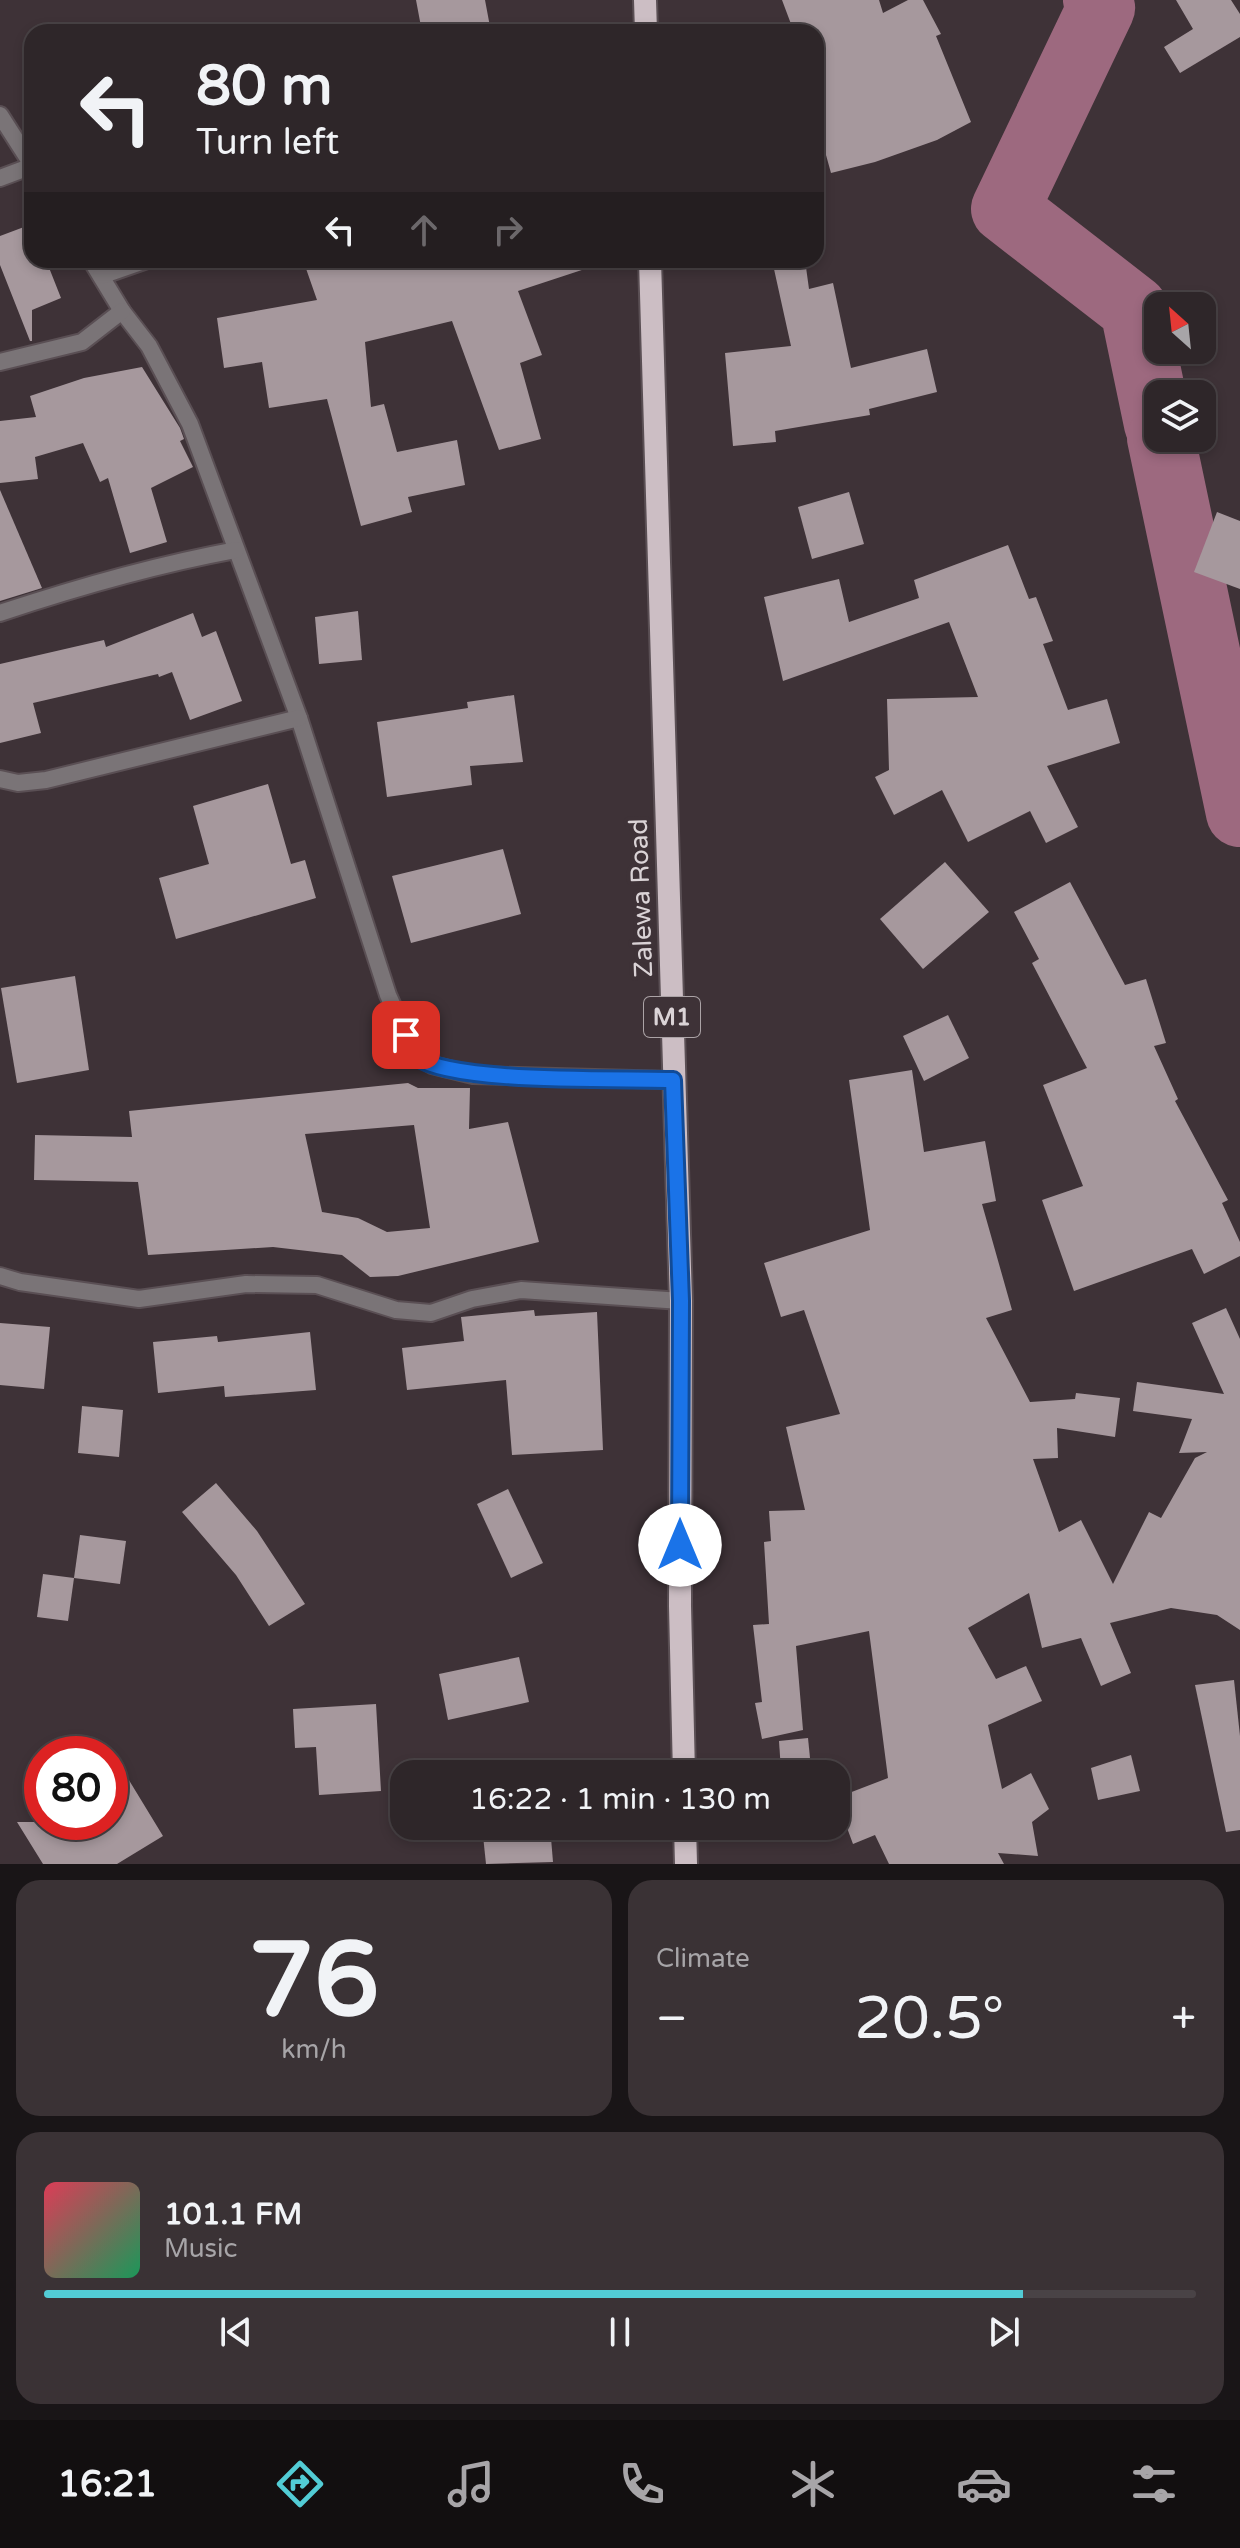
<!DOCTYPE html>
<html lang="en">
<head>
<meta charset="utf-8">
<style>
	:root { --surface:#2e2629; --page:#3a3235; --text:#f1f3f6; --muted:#a7a5a8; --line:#494346; --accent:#52ccd5 }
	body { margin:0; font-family:"Varela Round",sans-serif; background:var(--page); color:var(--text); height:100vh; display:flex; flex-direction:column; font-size:30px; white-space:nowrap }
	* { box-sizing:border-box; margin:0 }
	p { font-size:26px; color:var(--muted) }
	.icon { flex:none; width:44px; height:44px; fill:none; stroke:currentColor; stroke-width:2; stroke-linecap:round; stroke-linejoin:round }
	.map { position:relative; height:1864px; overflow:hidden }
	.sheet { display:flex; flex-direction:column; gap:16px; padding:16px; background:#191517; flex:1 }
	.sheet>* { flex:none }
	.top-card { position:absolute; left:24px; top:24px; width:800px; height:244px; border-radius:24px; box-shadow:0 4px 12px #0003,0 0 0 2px var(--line); background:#2e2629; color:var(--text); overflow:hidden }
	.needle { width:52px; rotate:333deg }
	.buttons { position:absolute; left:1144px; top:292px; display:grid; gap:16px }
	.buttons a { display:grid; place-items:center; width:72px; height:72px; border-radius:16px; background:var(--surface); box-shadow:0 4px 12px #0003,0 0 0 2px var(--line); font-size:40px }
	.speed { position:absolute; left:24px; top:1736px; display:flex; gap:16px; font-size:40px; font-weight:700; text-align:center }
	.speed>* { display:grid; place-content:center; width:104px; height:104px; border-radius:50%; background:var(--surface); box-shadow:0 4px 12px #0003,0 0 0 2px var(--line); line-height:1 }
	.speed .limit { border:12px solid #d22; background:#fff; color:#111 }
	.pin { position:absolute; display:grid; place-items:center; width:68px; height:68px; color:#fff; margin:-34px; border-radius:16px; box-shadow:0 4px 12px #0006 }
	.me { position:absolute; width:88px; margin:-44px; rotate:0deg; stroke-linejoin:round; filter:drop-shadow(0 0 6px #0008) }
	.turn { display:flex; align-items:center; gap:28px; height:168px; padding:0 40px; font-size:36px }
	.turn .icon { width:104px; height:104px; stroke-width:2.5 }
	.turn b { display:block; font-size:56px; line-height:68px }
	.lanes { display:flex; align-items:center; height:76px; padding:0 40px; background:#0003; justify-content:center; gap:40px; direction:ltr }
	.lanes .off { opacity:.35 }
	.big { font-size:60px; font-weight:600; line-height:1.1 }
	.sheet .card { flex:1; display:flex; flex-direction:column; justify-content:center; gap:12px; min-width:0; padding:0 28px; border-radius:24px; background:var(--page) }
	.sheet .dial { align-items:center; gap:0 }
	.dial b { font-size:104px; line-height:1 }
	.song { display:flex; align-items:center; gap:24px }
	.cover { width:96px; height:96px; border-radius:12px; background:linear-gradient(135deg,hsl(350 70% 55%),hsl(150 70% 35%)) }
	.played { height:8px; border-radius:4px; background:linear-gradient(90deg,var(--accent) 85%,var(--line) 85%) }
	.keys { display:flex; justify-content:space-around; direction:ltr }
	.heat { display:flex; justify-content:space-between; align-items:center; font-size:44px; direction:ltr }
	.sheet .tiles { flex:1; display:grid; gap:16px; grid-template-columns:1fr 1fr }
	.card:last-child { grid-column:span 2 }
	.trip { position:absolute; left:390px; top:1760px; width:460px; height:80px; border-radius:24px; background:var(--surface); box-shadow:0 4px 12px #0003,0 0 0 2px var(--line); font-weight:600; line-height:80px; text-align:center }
	.tab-bar { display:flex; height:128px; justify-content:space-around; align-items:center; background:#120f10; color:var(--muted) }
	.tab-bar .icon { width:56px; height:56px }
	.tab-bar .current { color:var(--accent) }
	.tab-bar b { font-size:36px; color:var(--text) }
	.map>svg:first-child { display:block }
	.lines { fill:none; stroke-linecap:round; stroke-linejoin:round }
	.river { stroke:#9d697f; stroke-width:68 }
	.building { fill:#a6989d; fill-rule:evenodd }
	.minor-casing { stroke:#5a4f54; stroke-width:20 }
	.trunk-casing { stroke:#5a4f54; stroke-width:26 }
	.minor { stroke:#7a7477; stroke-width:16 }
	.trunk { stroke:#ccbec4; stroke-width:22 }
	.route-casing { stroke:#114b97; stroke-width:20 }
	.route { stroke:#1a73e8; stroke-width:14 }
	.labels { text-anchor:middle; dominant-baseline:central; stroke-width:8; stroke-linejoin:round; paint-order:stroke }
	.shield { fill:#3e3237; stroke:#aba3a6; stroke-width:2 }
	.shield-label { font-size:24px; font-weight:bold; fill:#dad3d6 }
	.street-label { font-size:26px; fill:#dad3d6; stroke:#3e3237 }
</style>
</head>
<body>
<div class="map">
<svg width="1240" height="1864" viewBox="0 0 1240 1864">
	<rect width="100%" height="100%" fill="#3e3237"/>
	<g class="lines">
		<g class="river">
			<path d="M1097,0l4,8 -96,201 129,100 24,115"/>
			<path d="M1161,438l79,375"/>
		</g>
	</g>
	<g class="building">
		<path d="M416,0h69l6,32h-69z"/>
		<path d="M782,0h97l4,13 25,-13h15l18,34 -5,2 35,86 -34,18 -62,22 -44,11 -15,-54v-87h-22z"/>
		<path d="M1176,0h55l9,14v23l-60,36 -16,-26 29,-18z"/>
		<path d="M32,224v36h14l15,38 -29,12v31h-2l-30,-76v-29z"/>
		<path d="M303,260h290l1,6 -76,25 24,64 -22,8 21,76 -42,11 -47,-129 -87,21 6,65 13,-3 13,48 60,-12 8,45 -57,12 4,15 -51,14 -34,-127 -58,9 -7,-46 -38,6 -7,-50 100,-18z"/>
		<path d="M772,260h33l4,29 24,-6 18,85 76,-19 10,43 -68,17 1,6 -95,16 1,11 -43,4 -8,-93 66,-7z"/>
		<path d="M142,367l38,61 4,11 -4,2 13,26 -42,21 16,54 -37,11 -22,-75 -8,4 -17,-39 -48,14 3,22 -38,4v-62l36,-4 -6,-21 54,-18z"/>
		<path d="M0,490l42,98 -42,13z"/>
		<path d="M849,492l15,52 -52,15 -14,-52z"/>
		<path d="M1217,512l23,9v68l-46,-17z"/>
		<path d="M1008,545l21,54 7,-2 17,44 -10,3 25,66 39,-11 13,44 -73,23 31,61 -32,16 -16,-32 -62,31 -26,-52 -48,25 -19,-38 14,-7 -2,-71 91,-2 -29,-75 -166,59 -19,-84 75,-18 10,43 70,-24 -5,-18z"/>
		<path d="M358,611l4,49 -43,4 -4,-47z"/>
		<path d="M193,613l9,24 14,-6 26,70 -52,19 -18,-48 -13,5 -1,-3 -125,29 8,30 -41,10v-79l104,-24 2,7z"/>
		<path d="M514,695l9,67 -53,4 2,19 -85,12 -10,-75 91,-14 -1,-6z"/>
		<path d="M268,784l23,80 14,-4 11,38 -140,41 -17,-61 50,-14 -16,-58z"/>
		<path d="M503,849l18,65 -110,29 -19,-67z"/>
		<path d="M945,862l44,50 -66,57 -43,-50z"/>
		<path d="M1070,882l55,103 21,-6 20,64 -12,3 24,53 -3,2 53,99 -6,3 18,39v14l-36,18 -12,-25 -118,42 -32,-91 41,-14 -40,-101 44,-17 -55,-105 7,-4 -25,-47z"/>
		<path d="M75,976l14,94 -72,13 -16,-95z"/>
		<path d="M948,1015l21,43 -45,23 -21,-45z"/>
		<path d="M912,1070l12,82 61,-11 11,60 -14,3 30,106 -26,8 44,84 45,-3 1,-6 44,5 -5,39 -58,-9 1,30 -25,1 26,73 22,-12 32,64 36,-72 12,6 34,-60 12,-6 -28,1 13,-34 -59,-8 4,-29 87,12 -32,-71 34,-15 14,31v291l-23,-15 -46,-7 -61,15 21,50 -30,13 -20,-48 -39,10 -13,-55 -61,35 28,51 30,-13 16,35 -54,24 14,64 29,-16 18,36 -17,13 6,34 -40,-3 6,11h-115l-14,-29 -22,9 -17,-46 52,-20 -19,-147 -73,15 7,84 -41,9 -7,-36 7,-1 -9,-77 16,-1 -5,-82 7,-1 -2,-30 36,-1 -19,-83 54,-13 -36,-104 -23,7 -17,-54 106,-33 -21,-150z"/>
		<path d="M408,1083l10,5h52l-1,41 39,-7 31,120 -141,34 -28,1 -28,-22 -69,-8 -125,8 -10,-73 -104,-2 1,-45 97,2 -3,-26zM414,1125l16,103 -43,4 -29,-14 -36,-6 -17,-78z"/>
		<path d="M534,1310l1,6 62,-4 6,138 -91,5 -6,-75 -99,10 -5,-42 62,-7 -3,-24z"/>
		<path d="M0,1323l50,4 -6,62 -44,-4z"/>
		<path d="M310,1332l6,58 -91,7 -1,-11 -66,7 -5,-51 64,-6 1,6z"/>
		<path d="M82,1406l41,4 -4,47 -41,-4z"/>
		<path d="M216,1483l41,48 48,73 -36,22 -33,-51 -54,-63z"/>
		<path d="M508,1489l35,74 -32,15 -34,-74z"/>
		<path d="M80,1535l46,6 -6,43 -46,-6z"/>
		<path d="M43,1574l31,4 -6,43 -31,-4z"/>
		<path d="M519,1657l10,45 -81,18 -9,-46z"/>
		<path d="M1234,1680l6,56v94l-14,2 -31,-147z"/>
		<path d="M376,1704l5,87 -62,4 -3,-48 -21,1 -2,-39z"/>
		<path d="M808,1738l3,30 -30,3 -2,-30z"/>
		<path d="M110,1749l53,87 -46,28h-74l-26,-42h93z"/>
		<path d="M1131,1755l9,36 -42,9 -7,-32z"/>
		<path d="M482,1826h68l3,36 -67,2z"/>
	</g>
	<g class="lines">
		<defs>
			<g id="minor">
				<path d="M0,115l32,50"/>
				<path d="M0,178l32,-12"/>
				<path d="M91,260l31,51 27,35 41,78 109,294 89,277 27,60 17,10 41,10 200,5"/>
				<path d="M101,276l46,-16"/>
				<path d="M0,362l82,-20 40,-31"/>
				<path d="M0,613c78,-26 155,-48 236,-63"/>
				<path d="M0,779l18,4 28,-3 253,-62"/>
				<path d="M0,1276l20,6 119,17 107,-15 71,1 79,25 35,3 41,-14 49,-9 160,11"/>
			</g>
			<g id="trunk">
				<path d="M645,0l1,32"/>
				<path d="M650,260l31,1041 -1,305 4,168"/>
				<path d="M685,1826l1,38"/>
			</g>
		</defs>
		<use href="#minor" class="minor-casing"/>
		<use href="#trunk" class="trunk-casing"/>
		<use href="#minor" class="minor"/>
		<use href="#trunk" class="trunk"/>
	</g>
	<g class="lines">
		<defs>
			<path id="route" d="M406,1035c3,7 6,17 11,22 35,27 205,21 256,23l8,221 -1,244"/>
		</defs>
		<use href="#route" class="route-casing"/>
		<use href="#route" class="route"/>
	</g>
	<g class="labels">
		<rect class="shield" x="644" y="997" width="56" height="40" rx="6"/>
		<g class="shield-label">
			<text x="672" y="1017">M1</text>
		</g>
		<g class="street-label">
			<text transform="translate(641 898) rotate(-92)">Zalewa Road</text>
		</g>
	</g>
</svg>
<div class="buttons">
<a><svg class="needle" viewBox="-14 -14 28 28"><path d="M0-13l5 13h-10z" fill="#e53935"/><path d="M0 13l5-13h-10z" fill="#a7a5a8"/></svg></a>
<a><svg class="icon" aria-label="layers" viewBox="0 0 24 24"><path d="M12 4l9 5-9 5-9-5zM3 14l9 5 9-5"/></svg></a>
</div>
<div class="speed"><div class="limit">80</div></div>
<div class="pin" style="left:406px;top:1035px;background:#d93025"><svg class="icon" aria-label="arrive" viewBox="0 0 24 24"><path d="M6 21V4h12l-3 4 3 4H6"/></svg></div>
<svg class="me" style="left:680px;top:1545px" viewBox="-20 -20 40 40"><circle r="19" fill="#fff"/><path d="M0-13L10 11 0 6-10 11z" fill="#1a73e8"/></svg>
<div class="trip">16:22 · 1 min · 130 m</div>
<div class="top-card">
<div class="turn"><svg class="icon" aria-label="left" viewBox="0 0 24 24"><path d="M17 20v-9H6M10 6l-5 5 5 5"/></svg><div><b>80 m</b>Turn left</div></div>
<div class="lanes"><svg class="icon" aria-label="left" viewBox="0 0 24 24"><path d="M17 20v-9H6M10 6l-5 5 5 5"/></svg><svg class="icon off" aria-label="ahead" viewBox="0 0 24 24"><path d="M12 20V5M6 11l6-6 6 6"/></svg><svg class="icon off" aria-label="right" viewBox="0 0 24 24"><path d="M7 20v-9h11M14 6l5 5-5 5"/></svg></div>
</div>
</div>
<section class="sheet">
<div class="tiles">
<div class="card dial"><b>76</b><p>km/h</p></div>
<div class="card"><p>Climate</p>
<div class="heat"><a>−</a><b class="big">20.5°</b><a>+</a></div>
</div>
<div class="card">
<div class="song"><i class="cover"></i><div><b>101.1 FM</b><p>Music</p></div></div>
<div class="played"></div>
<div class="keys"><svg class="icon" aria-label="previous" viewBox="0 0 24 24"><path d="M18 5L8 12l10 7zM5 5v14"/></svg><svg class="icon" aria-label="pause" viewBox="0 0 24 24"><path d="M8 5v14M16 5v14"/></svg><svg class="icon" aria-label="next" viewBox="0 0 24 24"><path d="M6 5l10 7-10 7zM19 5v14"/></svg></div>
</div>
</div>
</section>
<nav class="tab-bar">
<b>16:21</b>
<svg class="icon current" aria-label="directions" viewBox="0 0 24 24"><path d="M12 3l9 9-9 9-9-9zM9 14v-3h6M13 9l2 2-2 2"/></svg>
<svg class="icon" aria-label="music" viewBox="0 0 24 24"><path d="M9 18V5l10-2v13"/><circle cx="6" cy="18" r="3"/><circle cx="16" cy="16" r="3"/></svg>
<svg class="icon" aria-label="phone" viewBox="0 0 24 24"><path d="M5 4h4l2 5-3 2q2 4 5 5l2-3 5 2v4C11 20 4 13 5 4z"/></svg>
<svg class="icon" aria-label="climate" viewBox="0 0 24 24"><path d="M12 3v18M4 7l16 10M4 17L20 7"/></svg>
<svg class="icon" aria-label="car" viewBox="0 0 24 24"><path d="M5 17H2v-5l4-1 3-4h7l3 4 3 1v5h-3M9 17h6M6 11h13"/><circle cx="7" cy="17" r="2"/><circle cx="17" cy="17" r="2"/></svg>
<svg class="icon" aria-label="filters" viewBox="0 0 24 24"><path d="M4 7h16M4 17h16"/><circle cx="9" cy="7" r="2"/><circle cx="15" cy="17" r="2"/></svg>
</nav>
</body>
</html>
